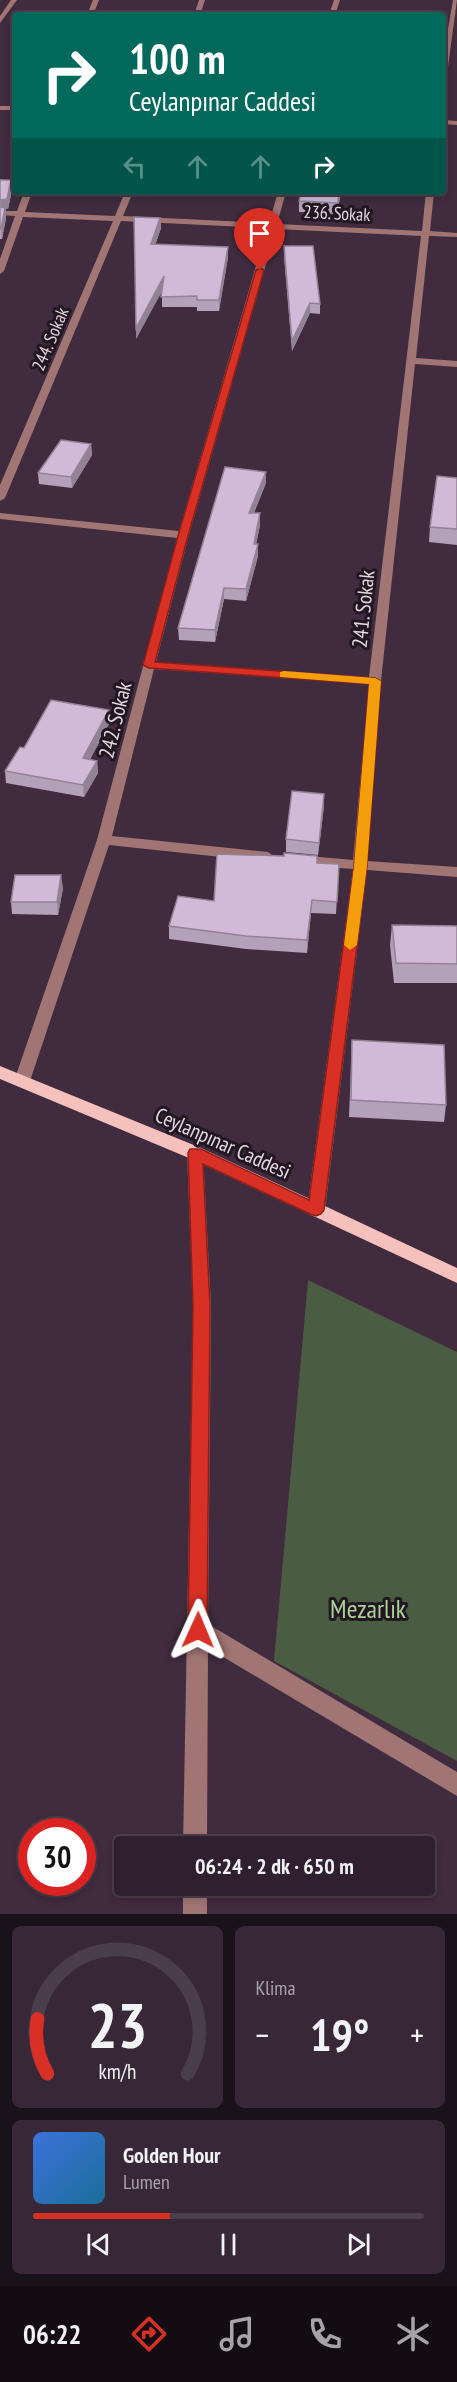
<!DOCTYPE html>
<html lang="tr">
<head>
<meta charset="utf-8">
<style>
	:root { --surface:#30202f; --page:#382837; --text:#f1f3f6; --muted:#a8a3aa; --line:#4b3e4b; --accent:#d93025 }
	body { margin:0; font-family:"PT Sans Narrow",sans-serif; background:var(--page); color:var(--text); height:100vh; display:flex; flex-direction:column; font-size:22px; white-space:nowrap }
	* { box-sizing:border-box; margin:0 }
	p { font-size:20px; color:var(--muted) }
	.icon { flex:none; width:33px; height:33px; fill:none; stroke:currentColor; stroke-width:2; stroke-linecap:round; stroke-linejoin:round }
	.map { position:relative; height:1914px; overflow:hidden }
	.side { display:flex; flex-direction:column; gap:12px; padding:12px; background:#1a121a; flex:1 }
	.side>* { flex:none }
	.hud { position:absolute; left:12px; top:12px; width:434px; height:183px; border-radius:6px; box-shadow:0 3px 9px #0003,0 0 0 2px var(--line); background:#00695c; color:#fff; overflow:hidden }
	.speed { position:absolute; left:18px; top:1818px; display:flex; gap:12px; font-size:30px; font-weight:700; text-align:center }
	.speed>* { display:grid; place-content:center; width:78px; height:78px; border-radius:50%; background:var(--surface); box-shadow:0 3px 9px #0003,0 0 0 2px var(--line); line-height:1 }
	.speed .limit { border:9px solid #d22; background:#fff; color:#111 }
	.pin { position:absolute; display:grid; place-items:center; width:51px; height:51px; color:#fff; margin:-62px -26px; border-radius:50% 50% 50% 0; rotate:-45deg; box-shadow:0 0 6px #0007 }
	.pin .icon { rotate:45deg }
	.me { position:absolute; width:66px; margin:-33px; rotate:1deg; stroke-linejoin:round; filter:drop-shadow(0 0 4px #0008) }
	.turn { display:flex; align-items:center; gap:21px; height:126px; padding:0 18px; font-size:27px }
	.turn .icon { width:78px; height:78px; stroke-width:2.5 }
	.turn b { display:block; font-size:42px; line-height:51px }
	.lanes { display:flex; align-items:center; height:57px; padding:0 18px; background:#0003; justify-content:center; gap:30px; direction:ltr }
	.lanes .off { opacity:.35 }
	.big { font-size:45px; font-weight:700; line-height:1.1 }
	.side .card { flex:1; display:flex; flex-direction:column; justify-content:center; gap:9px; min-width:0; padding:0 21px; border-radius:9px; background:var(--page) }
	.side .dial { align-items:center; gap:0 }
	.dial svg { height:156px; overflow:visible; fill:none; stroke:var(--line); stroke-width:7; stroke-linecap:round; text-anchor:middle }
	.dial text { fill:var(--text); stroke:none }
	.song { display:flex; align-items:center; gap:18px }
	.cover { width:72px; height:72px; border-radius:9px; background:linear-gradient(135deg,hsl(220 70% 55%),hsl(200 70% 35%)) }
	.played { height:6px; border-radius:3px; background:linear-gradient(90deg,var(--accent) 35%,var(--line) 35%) }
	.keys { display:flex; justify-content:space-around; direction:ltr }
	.heat { display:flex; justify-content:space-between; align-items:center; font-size:33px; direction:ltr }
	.side .tiles { flex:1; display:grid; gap:12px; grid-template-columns:1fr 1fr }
	.card:last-child { grid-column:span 2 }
	.trip { position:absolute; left:114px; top:1836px; width:321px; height:60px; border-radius:6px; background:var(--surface); box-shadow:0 3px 9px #0003,0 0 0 2px var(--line); font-weight:700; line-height:60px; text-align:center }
	.menu { display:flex; height:96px; justify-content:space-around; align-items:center; background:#130d13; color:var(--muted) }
	.menu .icon { width:42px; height:42px }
	.menu .active { color:var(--accent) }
	.menu b { font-size:27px; color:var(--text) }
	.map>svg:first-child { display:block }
	.green { fill:#4a5c41 }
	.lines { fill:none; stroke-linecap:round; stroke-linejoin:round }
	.minor { fill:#a07573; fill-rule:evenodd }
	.major { fill:#f6c1bd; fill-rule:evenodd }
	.wall { fill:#b3a0b9 }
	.shaded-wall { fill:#928296 }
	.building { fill:#d0bad7; stroke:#928296; stroke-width:1.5 }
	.route { fill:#d93025; stroke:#8d1f18; stroke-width:1.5 }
	.slow { fill:#f59e0b }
	.labels { text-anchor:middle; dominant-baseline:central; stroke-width:6; stroke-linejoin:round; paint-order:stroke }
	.far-street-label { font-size:18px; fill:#e5d6e4; stroke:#211720 }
	.street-label { font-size:21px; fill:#e5d6e4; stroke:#211720 }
	.near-park-label { font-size:26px; fill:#aad197; stroke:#211720 }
</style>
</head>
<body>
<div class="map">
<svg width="457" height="1914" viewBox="0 0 457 1914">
	<rect width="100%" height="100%" fill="#402b3f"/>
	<path class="green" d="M308,1280l149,72v409l-183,-100z"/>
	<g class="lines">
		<g class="minor">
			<path d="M11,0h6l-17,23v-7z"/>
			<path d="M93,0h6l-6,15h-6z"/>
			<path d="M199,0h6l-5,15h-6z"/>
			<path d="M334,0h6l-5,15h-6z"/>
			<path d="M453,0h4l-12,89 -3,2v-27z"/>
			<rect x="0" y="106" width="15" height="4"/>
			<path d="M442,120l15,1v4l-15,-1z"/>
			<path d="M24,192h8l-7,20 90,4 10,-24h8l-10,24 146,7 9,-31h8l-9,32 145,7 4,-39h8l-4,39 27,2v4l-28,-1 -13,122 41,3v6l-42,-3 -34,317 -14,180 90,6v10l-90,-7 -42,340 -3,5 -6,2 -6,-2 -3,-5 46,-341 -55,-4 -7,-5 7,-5 55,5 16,-176 -215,-15 -42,167 156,16 7,5 -7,5 -159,-17 -79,236 -2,4h-12l-2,-4 83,-241 80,-302 -177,-19v-6l179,18 88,-303 -146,-7 -116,277 -5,3v-16l113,-264 -90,-4 -19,54 -4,3v-15l15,-43 -15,-1v-4h17zM276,229l145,7 -52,441 -213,-15 33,-127z"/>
			<path d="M195,1146l6,2 2,5 8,153 -3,318 249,148v24l-249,-148 -1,198h-24l10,-540 -6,-153 2,-5z"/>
			<rect x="183" y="1886" width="24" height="28"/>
		</g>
		<path class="major" d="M0,1066l201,82 256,120v15l-268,-125 -189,-79z"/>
	</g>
	<g class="wall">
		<path d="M0,180h11l1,10 -4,19h-2v9l-4,21h-2z"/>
		<path d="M301,192h40l-4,22 -38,-2v-11z"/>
		<path d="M160,218l1,10 -6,17 73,12 -9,54h-22v-4h-35v-17l-26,49z"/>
		<path d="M284,246l36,58v10l-10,-1 -18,38 -8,-95z"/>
		<path d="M91,444l1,11 -20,33 -33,-4 -1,-11z"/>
		<path d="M457,478v67l-28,-3 1,-15z"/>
		<path d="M266,483l-12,30 6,12 -4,19h2v12l-12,45 -22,-2 -9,43 -36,-2 -1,-12z"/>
		<path d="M110,722l-20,37 7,2 1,12 -14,24 -78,-14 -1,-12 19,-23z"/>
		<path d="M324,806l-6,49 -32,-3v-13z"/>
		<path d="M317,863l22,1 -3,50 -25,-1 -4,40 -61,-4 -77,-10v-13l45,-25z"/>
		<path d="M63,888l-5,27 -46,-1 -1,-12z"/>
		<path d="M392,925l65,1v57h-63l-4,-38z"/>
		<path d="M352,1040l94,65 -2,17 -95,-5z"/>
	</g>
	<g class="shaded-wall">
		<path d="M11,180l1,10 -4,19h-2v9l-4,21 -2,-39z"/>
		<path d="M339,192h2l-4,22z"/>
		<path d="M160,218l1,10 -9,27 -1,-11z"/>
		<path d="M228,247v10l-9,54v-11z"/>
		<path d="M164,276l1,10 -29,53v-11z"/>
		<path d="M310,303v10l-18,38v-10z"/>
		<path d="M91,444l1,11 -20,33 -1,-11z"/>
		<path d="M266,472v11l-17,41v-11z"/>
		<path d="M260,513v12l-6,30v-11z"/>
		<path d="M258,544v12l-12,45v-12z"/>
		<path d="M224,588v11l-9,43v-12z"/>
		<path d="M109,710l1,12 -26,49 -1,-13z"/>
		<path d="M97,761l1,12 -14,24 -1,-12z"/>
		<path d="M324,794v12l-6,49 1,-12z"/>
		<path d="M61,875l2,13 -5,27 -1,-13z"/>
		<path d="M312,900l-1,13 -4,40v-13z"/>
	</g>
	<g class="building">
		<path d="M0,180h11l-4,19 -7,1z"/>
		<path d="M301,192h38l-1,11 -39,-2z"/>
		<path d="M0,207l5,1 -4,21h-1z"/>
		<path d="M134,217l26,1 -9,26 77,3 -9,53h-22v-4l-36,1 3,-21 -28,52z"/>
		<path d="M284,246h29l7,58 -10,-1 -18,38z"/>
		<path d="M61,440l30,4 -20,33 -33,-4z"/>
		<path d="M225,467l41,5 -17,41h11l-6,31h4l-12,45 -22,-1 -9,42 -37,-2z"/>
		<path d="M437,476l20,2v51l-27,-2z"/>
		<path d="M51,700l58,10 -26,48 14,3 -14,24 -78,-14 15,-24 4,1z"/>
		<path d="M292,791l32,3 -5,49 -33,-4z"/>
		<path d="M284,853l33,3v7l22,1 -2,38 -25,-2 -5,40 -61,-4 -77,-10 9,-30 36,5 3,-47 67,2z"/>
		<path d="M15,875h46l-4,27h-46z"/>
		<path d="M392,925l65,1v38l-61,-1z"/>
		<path d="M352,1040l92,5 2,60 -95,-5z"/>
	</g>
	<path class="route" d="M260,268l4,2 -76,266 -33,126 220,16 6,3 -14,185 -43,344 -3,4 -5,2 -6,-2 -107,-50 7,142 -3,324 -2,7 -7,3 -7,-3 -3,-7 5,-324 -5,-153 2,-4h11l108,51 45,-334 15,-182 -220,-16 -6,-3 35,-129 78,-266z"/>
	<path class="slow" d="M284,671l91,7 6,3 -14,185 -10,79 -7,5 -6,-5 10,-79 15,-182 -89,-7v-5z"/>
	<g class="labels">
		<g class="far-street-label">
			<text transform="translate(337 213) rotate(3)">236. Sokak</text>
			<text transform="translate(50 339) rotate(-67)">244. Sokak</text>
		</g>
		<g class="street-label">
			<text transform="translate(363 609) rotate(-84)">241. Sokak</text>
			<text transform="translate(115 720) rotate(-76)">242. Sokak</text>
			<text transform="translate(223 1143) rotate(24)">Ceylanpınar Caddesi</text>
		</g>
		<g class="near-park-label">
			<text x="368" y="1608">Mezarlık</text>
		</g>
	</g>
</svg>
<div class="speed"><div class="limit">30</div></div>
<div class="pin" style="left:260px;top:270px;background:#d93025"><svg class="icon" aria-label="arrive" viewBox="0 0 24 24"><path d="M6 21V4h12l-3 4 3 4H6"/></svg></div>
<svg class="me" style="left:198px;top:1630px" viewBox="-20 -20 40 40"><path d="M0-17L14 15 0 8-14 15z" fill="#d93025" stroke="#fff" stroke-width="4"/></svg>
<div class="trip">06:24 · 2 dk · 650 m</div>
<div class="hud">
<div class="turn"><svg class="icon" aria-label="right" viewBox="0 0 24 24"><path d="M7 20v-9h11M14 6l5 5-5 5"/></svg><div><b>100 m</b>Ceylanpınar Caddesi</div></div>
<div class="lanes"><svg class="icon off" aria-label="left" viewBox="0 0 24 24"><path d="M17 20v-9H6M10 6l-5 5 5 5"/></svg><svg class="icon off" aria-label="ahead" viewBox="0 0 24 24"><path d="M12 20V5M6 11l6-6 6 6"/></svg><svg class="icon off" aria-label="ahead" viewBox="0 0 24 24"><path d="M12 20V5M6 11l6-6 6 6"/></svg><svg class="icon" aria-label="right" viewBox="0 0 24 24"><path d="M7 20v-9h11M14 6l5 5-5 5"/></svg></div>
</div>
</div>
<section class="side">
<div class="tiles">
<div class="card dial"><svg viewBox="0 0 100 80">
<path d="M14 69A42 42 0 1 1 86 69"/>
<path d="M14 69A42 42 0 0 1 9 41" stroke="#d93025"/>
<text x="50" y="56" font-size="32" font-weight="700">23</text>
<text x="50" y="72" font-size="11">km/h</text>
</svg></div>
<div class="card"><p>Klima</p>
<div class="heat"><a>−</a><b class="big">19°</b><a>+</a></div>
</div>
<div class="card">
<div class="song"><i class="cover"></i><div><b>Golden Hour</b><p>Lumen</p></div></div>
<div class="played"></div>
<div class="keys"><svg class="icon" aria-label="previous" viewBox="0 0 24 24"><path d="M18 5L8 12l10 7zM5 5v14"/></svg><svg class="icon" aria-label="pause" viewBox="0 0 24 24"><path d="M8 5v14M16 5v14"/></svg><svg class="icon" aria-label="next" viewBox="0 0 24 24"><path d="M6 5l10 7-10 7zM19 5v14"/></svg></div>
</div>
</div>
</section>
<nav class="menu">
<b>06:22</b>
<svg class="icon active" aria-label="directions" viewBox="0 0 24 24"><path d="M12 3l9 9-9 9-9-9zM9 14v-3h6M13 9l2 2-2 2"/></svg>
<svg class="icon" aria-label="music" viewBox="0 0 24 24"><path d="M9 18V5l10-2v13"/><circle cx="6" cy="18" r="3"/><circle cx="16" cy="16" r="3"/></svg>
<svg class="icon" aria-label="phone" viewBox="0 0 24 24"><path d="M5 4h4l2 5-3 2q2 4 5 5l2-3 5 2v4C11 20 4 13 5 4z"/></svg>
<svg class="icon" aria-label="climate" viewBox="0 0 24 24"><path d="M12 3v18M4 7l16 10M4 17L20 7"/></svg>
</nav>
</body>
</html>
